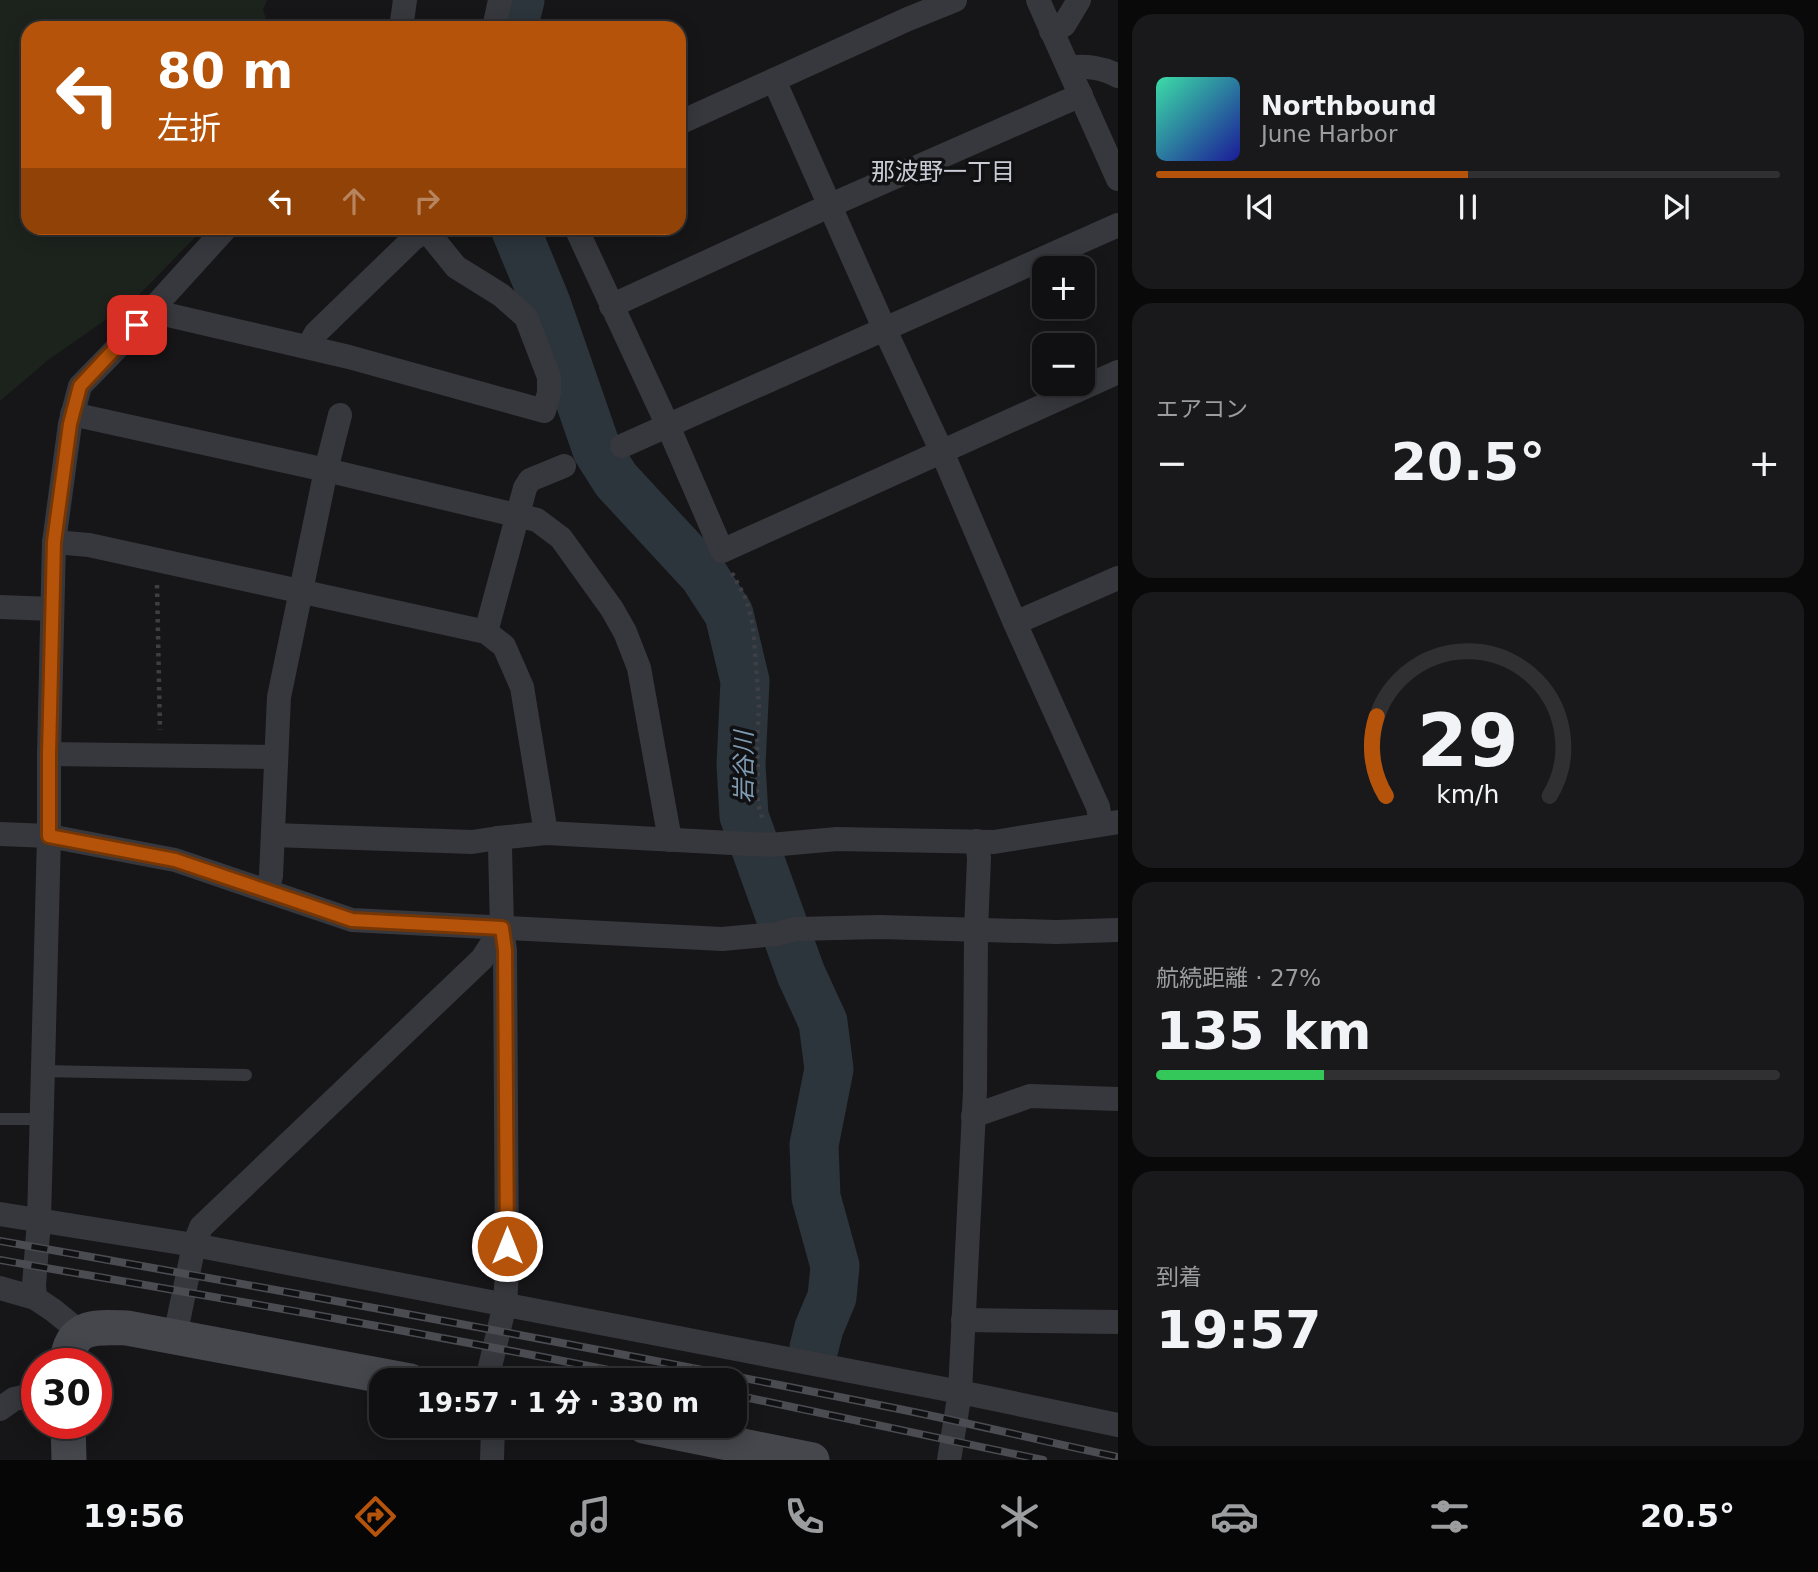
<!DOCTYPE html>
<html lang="ja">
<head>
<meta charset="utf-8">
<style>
	:root { --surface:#101012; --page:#19191b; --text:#f1f3f6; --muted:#9c9d9f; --line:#303032; --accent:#b45309 }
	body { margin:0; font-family:"DejaVu Sans","Noto Sans JP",sans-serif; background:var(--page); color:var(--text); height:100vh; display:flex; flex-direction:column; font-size:26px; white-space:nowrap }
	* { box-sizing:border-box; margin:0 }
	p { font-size:23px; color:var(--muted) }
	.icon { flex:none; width:38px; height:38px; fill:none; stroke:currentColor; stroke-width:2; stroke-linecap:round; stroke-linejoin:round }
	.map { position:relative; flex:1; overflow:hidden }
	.sheet { display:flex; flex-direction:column; gap:14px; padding:14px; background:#09090a; width:700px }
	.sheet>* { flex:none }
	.hud { position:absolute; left:21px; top:21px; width:665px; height:214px; border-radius:21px; box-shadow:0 4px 18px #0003,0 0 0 2px var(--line); background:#b45309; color:#fff; overflow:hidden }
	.fabs { position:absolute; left:1032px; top:256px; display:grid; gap:14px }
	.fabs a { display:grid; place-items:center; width:63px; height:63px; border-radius:14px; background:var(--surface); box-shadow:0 4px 18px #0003,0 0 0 2px var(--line); font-size:35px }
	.speed { position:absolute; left:21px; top:1348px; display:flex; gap:14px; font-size:35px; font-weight:700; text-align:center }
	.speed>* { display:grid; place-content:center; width:91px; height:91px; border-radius:50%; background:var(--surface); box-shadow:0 4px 18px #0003,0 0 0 2px var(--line); line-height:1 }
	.speed .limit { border:10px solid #d22; background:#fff; color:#111 }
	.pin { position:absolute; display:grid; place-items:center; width:60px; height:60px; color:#fff; margin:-30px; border-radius:14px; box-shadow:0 4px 10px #0006 }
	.me { position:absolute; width:77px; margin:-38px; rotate:0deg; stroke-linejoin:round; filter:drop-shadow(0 0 5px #0008) }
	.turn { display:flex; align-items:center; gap:24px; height:147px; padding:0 21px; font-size:32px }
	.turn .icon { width:91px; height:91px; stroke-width:2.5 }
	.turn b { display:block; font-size:49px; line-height:60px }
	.lanes { display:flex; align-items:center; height:66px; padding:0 21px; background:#0003; justify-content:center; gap:35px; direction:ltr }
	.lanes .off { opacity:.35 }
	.big { font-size:52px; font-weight:800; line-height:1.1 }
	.sheet .card { flex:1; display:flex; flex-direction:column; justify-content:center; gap:10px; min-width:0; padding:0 24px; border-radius:21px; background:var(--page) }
	.sheet .dial { align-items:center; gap:0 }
	.dial svg { height:182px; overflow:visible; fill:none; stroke:var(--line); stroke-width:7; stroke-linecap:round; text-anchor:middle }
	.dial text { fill:var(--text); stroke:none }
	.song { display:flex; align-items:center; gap:21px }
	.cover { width:84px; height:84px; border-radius:10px; background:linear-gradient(135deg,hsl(160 70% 55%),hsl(240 70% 35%)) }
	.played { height:7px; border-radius:4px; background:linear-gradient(90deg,var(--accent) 50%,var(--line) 50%) }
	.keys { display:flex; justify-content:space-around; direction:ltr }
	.heat { display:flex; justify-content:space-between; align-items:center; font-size:38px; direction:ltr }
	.charge { height:10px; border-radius:5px; background:linear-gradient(90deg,#34c759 27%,var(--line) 0) }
	.trip { position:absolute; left:369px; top:1368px; width:378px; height:70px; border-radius:21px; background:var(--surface); box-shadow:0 4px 18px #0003,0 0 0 2px var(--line); font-weight:800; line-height:70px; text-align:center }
	.tab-bar { display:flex; height:112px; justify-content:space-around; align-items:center; background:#060607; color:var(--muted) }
	.tab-bar .icon { width:49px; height:49px }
	.tab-bar .on { color:var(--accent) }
	.tab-bar b { font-size:32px; color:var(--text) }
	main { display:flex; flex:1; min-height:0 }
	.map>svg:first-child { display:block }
	.green { fill:#1c231d }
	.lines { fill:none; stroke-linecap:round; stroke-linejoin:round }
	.river { stroke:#2c353c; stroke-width:49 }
	.path { stroke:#3d3f44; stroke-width:4.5; stroke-dasharray:3.5 5; stroke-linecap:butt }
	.lane { stroke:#37383d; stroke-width:12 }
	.street { stroke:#37383d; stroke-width:24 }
	.secondary { stroke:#45474d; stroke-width:35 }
	.rail-casing { stroke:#4a4c52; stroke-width:8 }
	.rail { stroke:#111113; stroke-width:5; stroke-dasharray:16; stroke-linecap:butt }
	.route-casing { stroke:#753606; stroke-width:18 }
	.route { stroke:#b45309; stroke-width:12 }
	.labels { text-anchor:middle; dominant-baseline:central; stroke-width:7; stroke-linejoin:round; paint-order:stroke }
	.neighbourhood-label { font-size:24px; fill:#c9ccd4; stroke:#111113 }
	.water-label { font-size:24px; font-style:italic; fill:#7f9bb3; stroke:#111113 }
</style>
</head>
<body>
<main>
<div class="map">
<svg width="1118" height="1460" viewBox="0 0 1118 1460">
	<rect width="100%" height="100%" fill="#161618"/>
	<path class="green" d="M0,0h267l-4,10 6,18h-241v200h176l-70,72 -86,60 -48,41z"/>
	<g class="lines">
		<g class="river">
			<path d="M513,28l7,-28"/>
			<path d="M515,228l31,75 51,147 19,30 87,94 26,40 16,67 -4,84 3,51 57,158 22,48 6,47 -15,76 2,52 19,69 -3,31 -13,31 -5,20"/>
		</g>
		<g class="path">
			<path d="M732,573l14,26 7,26 6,81 -2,38 1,25 -1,21 1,13 5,18"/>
			<path d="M157,585l3,145"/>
		</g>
		<g class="lane">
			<path d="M42,1071l204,4"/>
			<path d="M0,1119h41"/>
		</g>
		<g class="street">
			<path d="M1038,0l80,179"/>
			<path d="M401,28l4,-28"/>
			<path d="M494,28l6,-28"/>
			<path d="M1051,31l13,-6 15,-25"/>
			<path d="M1069,68c16,-3 35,0 49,8"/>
			<path d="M774,80l111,250 57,122 73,171 83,184 3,17"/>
			<path d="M679,123l229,-104 47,-19"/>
			<path d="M576,228l92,198 54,125 396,-179"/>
			<path d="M611,306l220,-101 250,-110"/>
			<path d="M151,311l198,46 195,54 5,-18v-16l-23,-60 -25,-22 -45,-28 -30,-37"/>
			<path d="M308,347l8,-14 97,-94 17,-11"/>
			<path d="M72,414l254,56 211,50 24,18 51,71 13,23 14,36 31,172"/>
			<path d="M622,446l496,-221"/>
			<path d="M54,542l35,3 397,87 18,14 18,41 24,146"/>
			<path d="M0,607l52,2"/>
			<path d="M1015,623l103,-45"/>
			<path d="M486,632l39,-144 5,-8 34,-14"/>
			<path d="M49,754l227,3"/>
			<path d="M0,834l49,2 126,24 177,60 370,19 54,-5 20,-5 84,-2 176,5 62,-2"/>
			<path d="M273,835l199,7 26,-4"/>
			<path d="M267,891l4,-15 8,-179 47,-227 14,-55"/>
			<path d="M973,1116l57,-20 88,3"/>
			<path d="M0,1214l194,31 766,147 158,33"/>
			<path d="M0,1288l35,10 18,12 27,22"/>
			<path d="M35,1298l-1,-13 5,-64 10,-385v-82l5,-212 16,-118 10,-38 36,-37 110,-121"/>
			<path d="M963,1320l155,2"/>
			<path d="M175,1336l19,-91 7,-18 281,-268 20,-31"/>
			<path d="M489,1381v-10l16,-67 2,-33 -2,-321 -3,-22 -2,-81 -2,-9 48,-5 224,12 67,-6 157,3 124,-20"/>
			<path d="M0,1409l14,-10 23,-5"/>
			<path d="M492,1460l1,-34"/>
			<path d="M949,1460l11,-68 15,-301 1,-161 3,-72 -2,-17"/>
		</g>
		<g class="secondary">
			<path d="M67,1363c3,-39 28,-36 60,-35l283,53"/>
			<path d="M68,1423l1,37"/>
			<path d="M644,1426l168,34"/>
		</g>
		<defs>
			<g id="rail">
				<path d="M0,1241c297,52 593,106 889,166 76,15 153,34 229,50"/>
				<path d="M0,1260c221,38 443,76 663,121"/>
				<path d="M735,1395l308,65"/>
			</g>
		</defs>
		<use href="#rail" class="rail-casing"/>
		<use href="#rail" class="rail"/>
	</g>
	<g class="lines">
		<defs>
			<path id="route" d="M137,325l-57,61 -10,38 -16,118 -5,212v82l126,24 177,60 150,8 3,22 2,296"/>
		</defs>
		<use href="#route" class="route-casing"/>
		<use href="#route" class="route"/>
	</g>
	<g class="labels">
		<g class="neighbourhood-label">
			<text x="943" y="172">那波野一丁目</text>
		</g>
		<g class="water-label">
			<text transform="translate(744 767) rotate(-90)">岩谷川</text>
		</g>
	</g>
</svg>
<div class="fabs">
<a>+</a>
<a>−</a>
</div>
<div class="speed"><div class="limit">30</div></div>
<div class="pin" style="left:137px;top:325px;background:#d93025"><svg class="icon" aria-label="arrive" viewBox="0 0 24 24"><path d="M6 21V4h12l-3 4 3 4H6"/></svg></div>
<svg class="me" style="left:507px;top:1246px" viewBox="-20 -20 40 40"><circle r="17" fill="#b45309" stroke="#fff" stroke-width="3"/><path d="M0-11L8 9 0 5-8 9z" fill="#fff"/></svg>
<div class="trip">19:57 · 1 分 · 330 m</div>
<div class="hud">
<div class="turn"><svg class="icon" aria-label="left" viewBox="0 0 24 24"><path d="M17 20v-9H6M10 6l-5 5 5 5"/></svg><div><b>80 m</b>左折</div></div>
<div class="lanes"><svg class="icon" aria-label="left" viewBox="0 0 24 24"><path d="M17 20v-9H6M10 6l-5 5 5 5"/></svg><svg class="icon off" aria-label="ahead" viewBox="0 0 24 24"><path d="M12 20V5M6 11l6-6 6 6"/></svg><svg class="icon off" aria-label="right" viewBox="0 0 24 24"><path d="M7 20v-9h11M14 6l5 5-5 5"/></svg></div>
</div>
</div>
<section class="sheet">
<div class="card">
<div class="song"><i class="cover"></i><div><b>Northbound</b><p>June Harbor</p></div></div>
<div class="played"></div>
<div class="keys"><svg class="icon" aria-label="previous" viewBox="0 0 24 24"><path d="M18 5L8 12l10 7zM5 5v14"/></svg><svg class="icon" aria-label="pause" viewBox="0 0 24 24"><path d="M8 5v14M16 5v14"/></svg><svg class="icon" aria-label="next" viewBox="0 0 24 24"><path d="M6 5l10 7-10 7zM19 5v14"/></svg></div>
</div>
<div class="card"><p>エアコン</p>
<div class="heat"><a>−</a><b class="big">20.5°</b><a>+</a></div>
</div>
<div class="card dial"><svg viewBox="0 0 100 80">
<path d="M14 69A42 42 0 1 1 86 69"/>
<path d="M14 69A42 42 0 0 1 10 34" stroke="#b45309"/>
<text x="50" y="56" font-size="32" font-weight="700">29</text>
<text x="50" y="72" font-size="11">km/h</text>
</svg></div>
<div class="card"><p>航続距離 · 27%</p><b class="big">135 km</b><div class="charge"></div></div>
<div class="card"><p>到着</p><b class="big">19:57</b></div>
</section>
</main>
<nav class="tab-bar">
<b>19:56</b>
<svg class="icon on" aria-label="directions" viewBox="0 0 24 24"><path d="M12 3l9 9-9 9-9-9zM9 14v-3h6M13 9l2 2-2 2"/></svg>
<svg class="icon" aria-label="music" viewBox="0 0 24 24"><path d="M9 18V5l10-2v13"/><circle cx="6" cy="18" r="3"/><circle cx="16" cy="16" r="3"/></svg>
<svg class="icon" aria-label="phone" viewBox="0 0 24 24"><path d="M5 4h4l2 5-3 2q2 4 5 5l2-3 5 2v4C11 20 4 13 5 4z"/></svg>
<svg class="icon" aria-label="climate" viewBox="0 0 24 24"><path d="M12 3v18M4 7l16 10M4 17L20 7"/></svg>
<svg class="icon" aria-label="car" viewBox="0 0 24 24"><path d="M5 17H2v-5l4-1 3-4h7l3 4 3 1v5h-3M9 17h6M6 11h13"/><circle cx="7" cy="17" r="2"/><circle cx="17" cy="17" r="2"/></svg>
<svg class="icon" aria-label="filters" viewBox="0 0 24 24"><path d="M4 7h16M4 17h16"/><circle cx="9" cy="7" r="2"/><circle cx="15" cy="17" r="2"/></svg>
<b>20.5°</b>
</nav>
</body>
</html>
